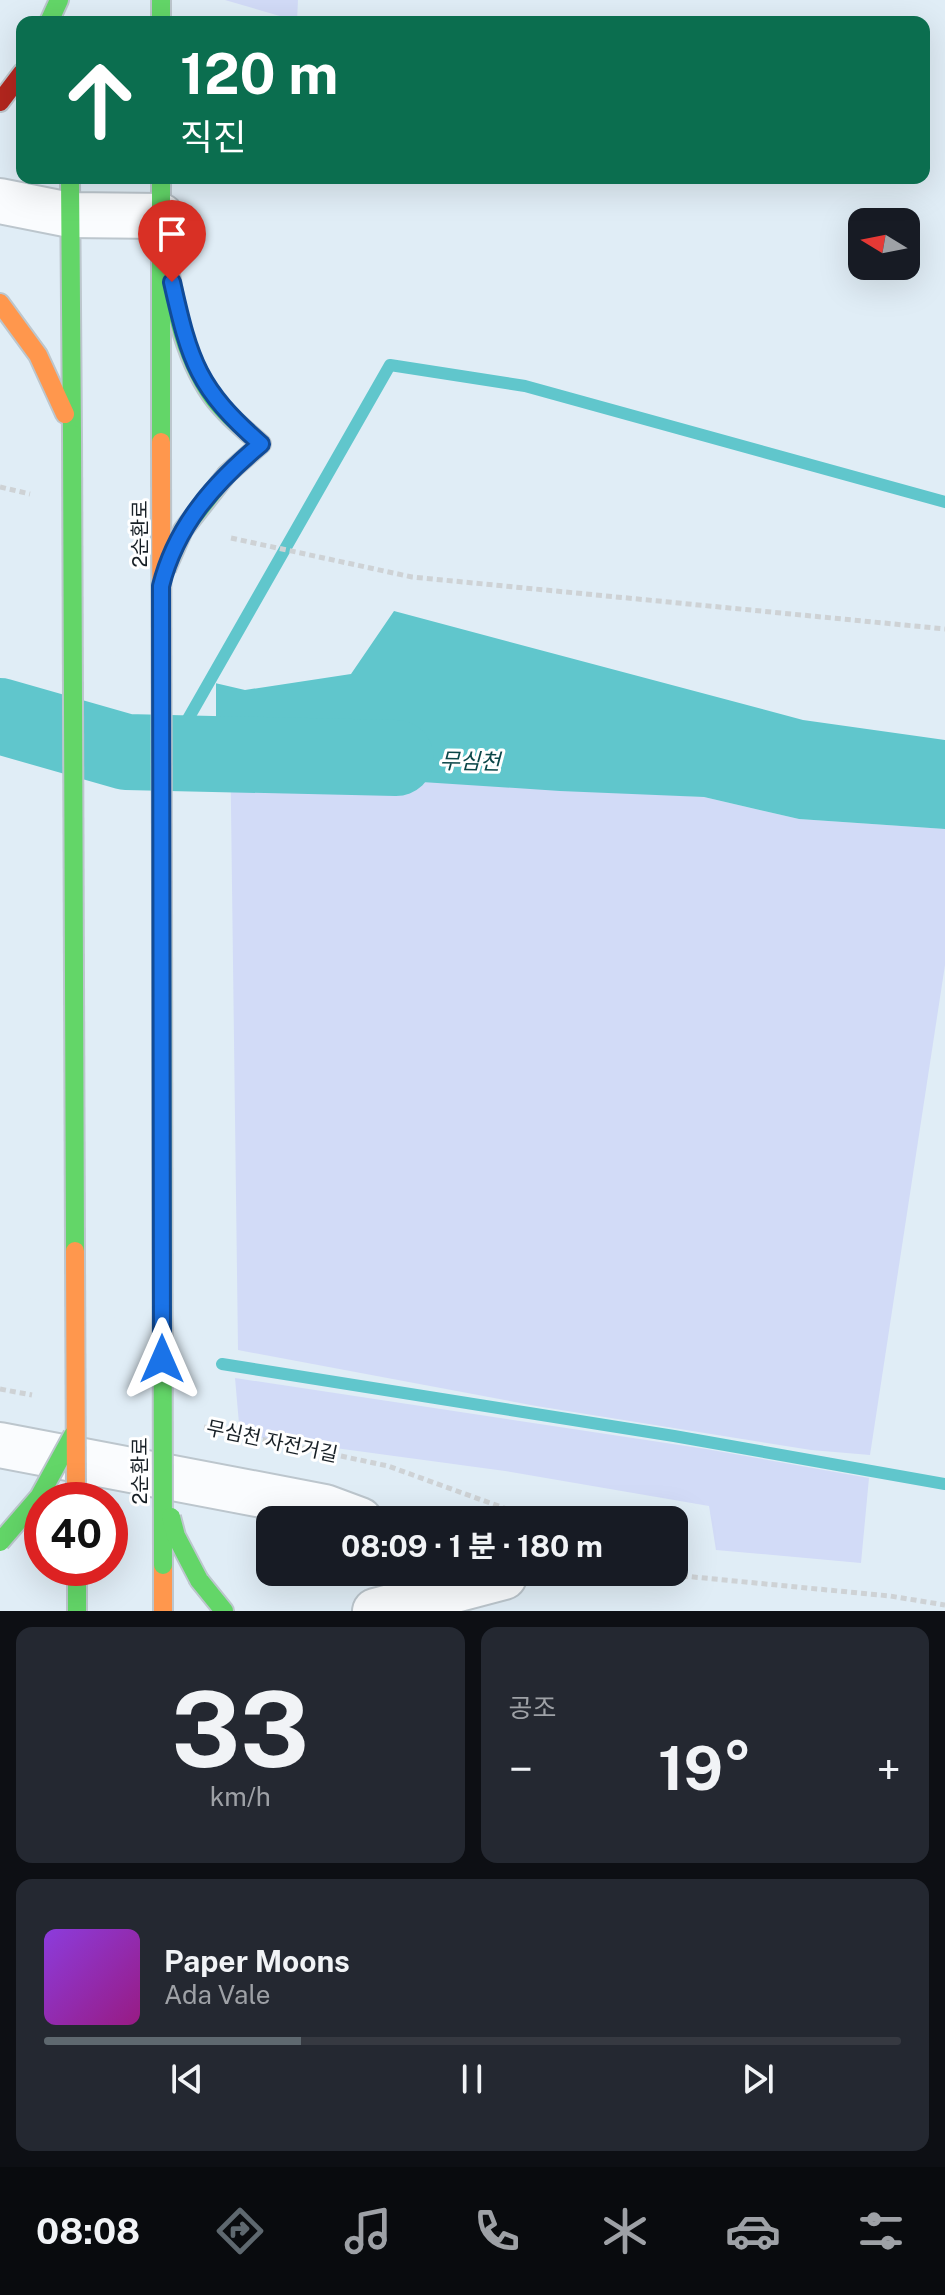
<!DOCTYPE html>
<html lang="ko">
<head>
<meta charset="utf-8">
<style>
	:root { --surface:#171b24; --page:#242831; --text:#f1f3f6; --muted:#9ea1a6; --line:#363941; --accent:#5e686f }
	body { margin:0; font-family:"Public Sans","Noto Sans KR",sans-serif; background:var(--page); color:var(--text); height:100vh; display:flex; flex-direction:column; font-size:30px; white-space:nowrap }
	* { box-sizing:border-box; margin:0 }
	p { font-size:26px; color:var(--muted) }
	.icon { flex:none; width:44px; height:44px; fill:none; stroke:currentColor; stroke-width:2; stroke-linecap:round; stroke-linejoin:round }
	.map { position:relative; height:1611px; overflow:hidden }
	.panel { display:flex; flex-direction:column; gap:16px; padding:16px; background:#0d0f14; flex:1 }
	.panel>* { flex:none }
	.banner { position:absolute; left:16px; top:16px; width:914px; height:168px; border-radius:16px; box-shadow:0 8px 32px #0002; background:#0b6e4f; color:#fff; overflow:hidden }
	.needle { width:52px; rotate:280deg }
	.buttons { position:absolute; left:848px; top:208px; display:grid; gap:16px }
	.buttons a { display:grid; place-items:center; width:72px; height:72px; border-radius:16px; background:var(--surface); box-shadow:0 8px 32px #0002; font-size:40px }
	.speed { position:absolute; left:24px; top:1482px; display:flex; gap:16px; font-size:40px; font-weight:700; text-align:center }
	.speed>* { display:grid; place-content:center; width:104px; height:104px; border-radius:50%; background:var(--surface); box-shadow:0 8px 32px #0002; line-height:1 }
	.speed .limit { border:12px solid #d22; background:#fff; color:#111 }
	.pin { position:absolute; display:grid; place-items:center; width:68px; height:68px; color:#fff; margin:-82px -34px; border-radius:50% 50% 50% 0; rotate:-45deg; box-shadow:0 0 8px #0007 }
	.pin .icon { rotate:45deg }
	.me { position:absolute; width:88px; margin:-44px; rotate:0deg; stroke-linejoin:round; filter:drop-shadow(0 0 6px #0008) }
	.turn { display:flex; align-items:center; gap:28px; height:168px; padding:0 32px; font-size:36px }
	.turn .icon { width:104px; height:104px; stroke-width:2.5 }
	.turn b { display:block; font-size:56px; line-height:68px }
	.big { font-size:60px; font-weight:700; line-height:1.1 }
	.panel .tile { flex:1; display:flex; flex-direction:column; justify-content:center; gap:12px; min-width:0; padding:0 28px; border-radius:16px; background:var(--page) }
	.panel .dial { align-items:center; gap:0 }
	.dial b { font-size:104px; line-height:1 }
	.song { display:flex; align-items:center; gap:24px }
	.cover { width:96px; height:96px; border-radius:12px; background:linear-gradient(135deg,hsl(270 70% 55%),hsl(310 70% 35%)) }
	.played { height:8px; border-radius:4px; background:linear-gradient(90deg,var(--accent) 30%,var(--line) 30%) }
	.keys { display:flex; justify-content:space-around; direction:ltr }
	.heat { display:flex; justify-content:space-between; align-items:center; font-size:44px; direction:ltr }
	.panel .tiles { flex:1; display:grid; gap:16px; grid-template-columns:1fr 1fr }
	.tile:last-child { grid-column:span 2 }
	.trip { position:absolute; left:256px; top:1506px; width:432px; height:80px; border-radius:16px; background:var(--surface); box-shadow:0 8px 32px #0002; font-weight:700; line-height:80px; text-align:center }
	.tabs { display:flex; height:128px; justify-content:space-around; align-items:center; background:#090b0e; color:var(--muted) }
	.tabs .icon { width:56px; height:56px }
	.tabs .selected { color:var(--accent) }
	.tabs b { font-size:36px; color:var(--text) }
	.map>svg:first-child { display:block }
	.green { fill:#d2dbf7 }
	.water { fill:#60c6cc }
	.pier { fill:#e0edf6 }
	.lines { fill:none; stroke-linecap:round; stroke-linejoin:round }
	.stream { stroke:#60c6cc; stroke-width:12 }
	.river { stroke:#60c6cc; stroke-width:76 }
	.street-casing { stroke:#bcc6cd; stroke-width:48 }
	.fast-casing { stroke:#bcc6cd; stroke-width:22 }
	.slow-casing { stroke:#bcc6cd; stroke-width:22 }
	.jam-casing { stroke:#bcc6cd; stroke-width:22 }
	.path { stroke:#ced2d5; stroke-width:5; stroke-dasharray:6 4; stroke-linecap:butt }
	.street { stroke:#fafcfe; stroke-width:44 }
	.fast { stroke:#63d668; stroke-width:18 }
	.slow { stroke:#ff974d; stroke-width:18 }
	.jam { stroke:#b3261e; stroke-width:18 }
	.fast-bridge-casing { stroke:#bcc6cd; stroke-width:22; stroke-linecap:butt }
	.slow-bridge-casing { stroke:#bcc6cd; stroke-width:22; stroke-linecap:butt }
	.fast-bridge { stroke:#63d668; stroke-width:18 }
	.slow-bridge { stroke:#ff974d; stroke-width:18 }
	.route-casing { stroke:#114b97; stroke-width:20 }
	.route { stroke:#1a73e8; stroke-width:14 }
	.labels { text-anchor:middle; dominant-baseline:central; stroke-width:6; stroke-linejoin:round; paint-order:stroke }
	.street-label { font-size:20px; fill:#182026; stroke:#fff }
	.water-label { font-size:22px; font-style:italic; fill:#0a4648; stroke:#fff }
</style>
</head>
<body>
<div class="map">
<svg width="945" height="1611" viewBox="0 0 945 1611">
	<rect width="100%" height="100%" fill="#e0edf6"/>
	<g class="green">
		<path d="M225,0h73l-1,21z"/>
		<path d="M230,730l115,47 359,20 95,22 146,10v136l-75,490 -59,-5 -275,-44 -298,-56z"/>
		<path d="M235,1378l471,71 163,29 -8,85 -145,-13 -7,-44 -204,-35 -265,-36z"/>
	</g>
	<path class="water" d="M394,611l409,109 142,20v89l-146,-10 -95,-22 -144,-6 -215,-14 -115,-47 -230,-45v-52l245,57 106,-16z"/>
	<g class="pier">
		<path d="M0,629l216,50v52l-216,-42z"/>
		<path d="M0,1292l214,48v38l-214,-34z"/>
	</g>
	<g class="lines">
		<g class="stream">
			<path d="M176,740l214,-375 135,21 420,116"/>
			<path d="M222,1364l452,72 271,48"/>
		</g>
		<path class="river" d="M0,716l126,36 270,6"/>
		<defs>
			<g id="street">
				<path d="M0,201l70,14 91,1"/>
				<path d="M0,1445l325,62 35,13"/>
				<path d="M375,1611l129,-34"/>
			</g>
			<g id="fast">
				<path d="M161,0v22"/>
				<path d="M49,22l10,-22"/>
				<path d="M70,178l2,256"/>
				<path d="M161,178v264"/>
				<path d="M161,216c10,61 14,127 51,180 13,18 32,33 49,48l-34,30"/>
				<path d="M77,1568v43"/>
				<path d="M199,1580l25,31"/>
			</g>
			<g id="slow">
				<path d="M0,303l38,52 27,59"/>
				<path d="M163,1565v46"/>
			</g>
			<path id="jam" d="M0,102l22,-29"/>
		</defs>
		<use href="#street" class="street-casing"/>
		<use href="#fast" class="fast-casing"/>
		<use href="#slow" class="slow-casing"/>
		<use href="#jam" class="jam-casing"/>
		<g class="path">
			<path d="M0,487l30,7"/>
			<path d="M231,538l181,39 533,52"/>
			<path d="M0,1389l32,6"/>
			<path d="M204,1427l184,39 149,54"/>
			<path d="M642,1572l248,24 55,9"/>
			<path d="M545,1575l88,-3"/>
		</g>
		<use href="#street" class="street"/>
		<use href="#fast" class="fast"/>
		<use href="#slow" class="slow"/>
		<use href="#jam" class="jam"/>
		<defs>
			<g id="fast-bridge">
				<path d="M72,434l3,817"/>
				<path d="M166,569l17,-39 44,-56"/>
				<path d="M162,891l1,674"/>
				<path d="M171,1517l5,19 23,44"/>
				<path d="M0,1542l39,-45 34,-62"/>
			</g>
			<g id="slow-bridge">
				<path d="M161,442l1,449"/>
				<path d="M75,1251l1,249"/>
			</g>
		</defs>
		<use href="#fast-bridge" class="fast-bridge-casing"/>
		<use href="#slow-bridge" class="slow-bridge-casing"/>
		<use href="#fast-bridge" class="fast-bridge"/>
		<use href="#slow-bridge" class="slow-bridge"/>
	</g>
	<g class="lines">
		<defs>
			<path id="route" d="M162,1359l-1,-773c15,-60 53,-103 100,-142 -63,-55 -71,-82 -89,-162"/>
		</defs>
		<use href="#route" class="route-casing"/>
		<use href="#route" class="route"/>
	</g>
	<g class="labels">
		<g class="street-label">
			<text transform="translate(140 534) rotate(-90)">2순환로</text>
			<text transform="translate(272 1441) rotate(12)">무심천 자전거길</text>
			<text transform="translate(140 1471) rotate(-90)">2순환로</text>
		</g>
		<g class="water-label">
			<text transform="translate(470 761) rotate(1)">무심천</text>
		</g>
	</g>
</svg>
<div class="buttons">
<a><svg class="needle" viewBox="-14 -14 28 28"><path d="M0-13l5 13h-10z" fill="#e53935"/><path d="M0 13l5-13h-10z" fill="#9ea1a6"/></svg></a>
</div>
<div class="speed"><div class="limit">40</div></div>
<div class="pin" style="left:172px;top:282px;background:#d93025"><svg class="icon" aria-label="arrive" viewBox="0 0 24 24"><path d="M6 21V4h12l-3 4 3 4H6"/></svg></div>
<svg class="me" style="left:162px;top:1359px" viewBox="-20 -20 40 40"><path d="M0-17L14 15 0 8-14 15z" fill="#1a73e8" stroke="#fff" stroke-width="4"/></svg>
<div class="trip">08:09 · 1 분 · 180 m</div>
<div class="banner">
<div class="turn"><svg class="icon" aria-label="ahead" viewBox="0 0 24 24"><path d="M12 20V5M6 11l6-6 6 6"/></svg><div><b>120 m</b>직진</div></div>
</div>
</div>
<section class="panel">
<div class="tiles">
<div class="tile dial"><b>33</b><p>km/h</p></div>
<div class="tile"><p>공조</p>
<div class="heat"><a>−</a><b class="big">19°</b><a>+</a></div>
</div>
<div class="tile">
<div class="song"><i class="cover"></i><div><b>Paper Moons</b><p>Ada Vale</p></div></div>
<div class="played"></div>
<div class="keys"><svg class="icon" aria-label="previous" viewBox="0 0 24 24"><path d="M18 5L8 12l10 7zM5 5v14"/></svg><svg class="icon" aria-label="pause" viewBox="0 0 24 24"><path d="M8 5v14M16 5v14"/></svg><svg class="icon" aria-label="next" viewBox="0 0 24 24"><path d="M6 5l10 7-10 7zM19 5v14"/></svg></div>
</div>
</div>
</section>
<nav class="tabs">
<b>08:08</b>
<svg class="icon selected" aria-label="directions" viewBox="0 0 24 24"><path d="M12 3l9 9-9 9-9-9zM9 14v-3h6M13 9l2 2-2 2"/></svg>
<svg class="icon" aria-label="music" viewBox="0 0 24 24"><path d="M9 18V5l10-2v13"/><circle cx="6" cy="18" r="3"/><circle cx="16" cy="16" r="3"/></svg>
<svg class="icon" aria-label="phone" viewBox="0 0 24 24"><path d="M5 4h4l2 5-3 2q2 4 5 5l2-3 5 2v4C11 20 4 13 5 4z"/></svg>
<svg class="icon" aria-label="climate" viewBox="0 0 24 24"><path d="M12 3v18M4 7l16 10M4 17L20 7"/></svg>
<svg class="icon" aria-label="car" viewBox="0 0 24 24"><path d="M5 17H2v-5l4-1 3-4h7l3 4 3 1v5h-3M9 17h6M6 11h13"/><circle cx="7" cy="17" r="2"/><circle cx="17" cy="17" r="2"/></svg>
<svg class="icon" aria-label="filters" viewBox="0 0 24 24"><path d="M4 7h16M4 17h16"/><circle cx="9" cy="7" r="2"/><circle cx="15" cy="17" r="2"/></svg>
</nav>
</body>
</html>
